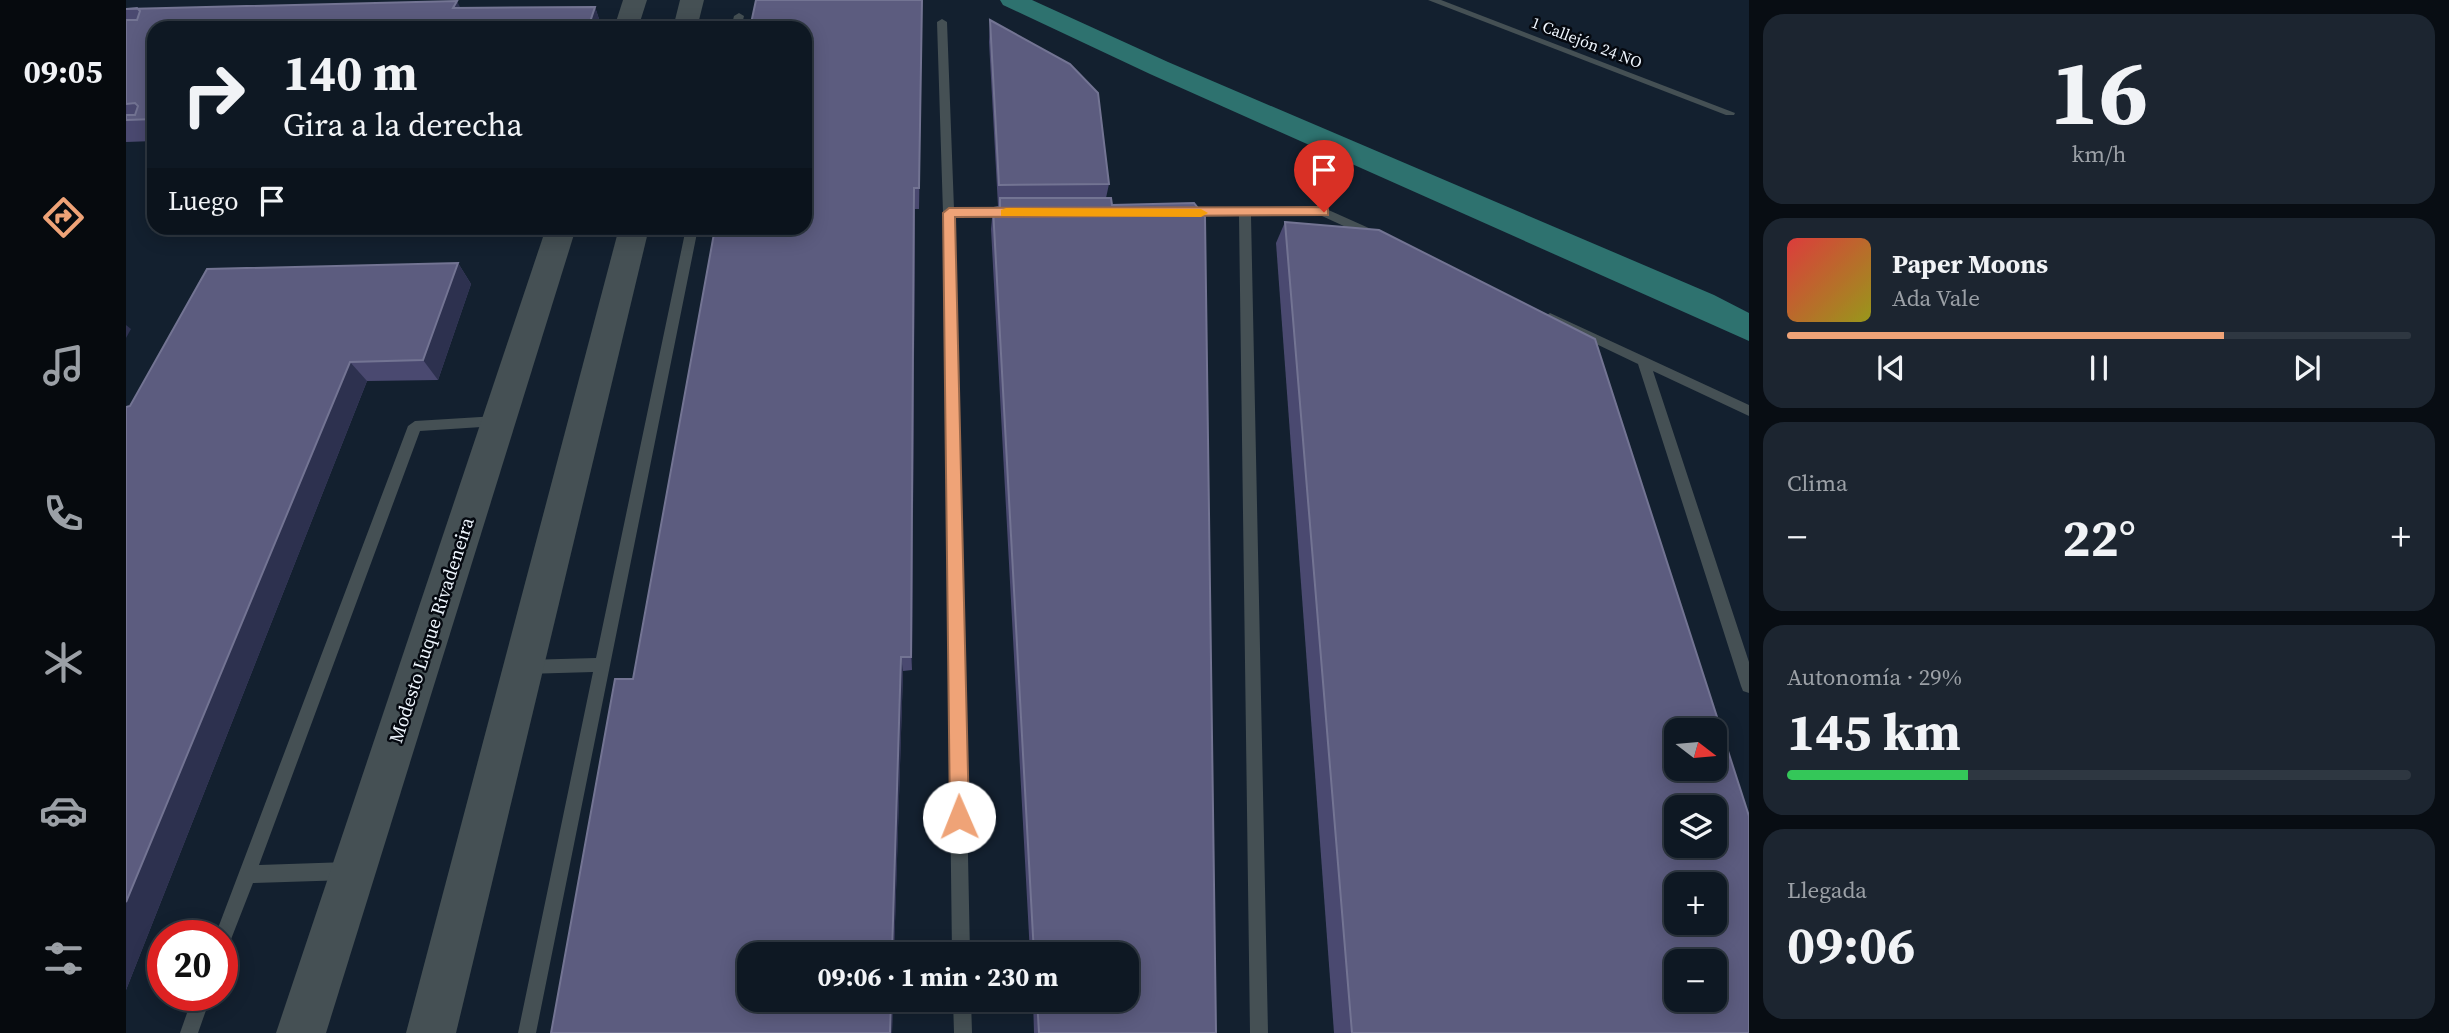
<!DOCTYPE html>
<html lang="es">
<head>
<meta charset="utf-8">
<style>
	:root { --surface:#0e1823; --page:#1c2530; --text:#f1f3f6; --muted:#9ba0a6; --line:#2e3741; --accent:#efa377 }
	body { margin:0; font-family:"Source Serif 4",serif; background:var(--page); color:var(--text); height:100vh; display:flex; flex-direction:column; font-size:26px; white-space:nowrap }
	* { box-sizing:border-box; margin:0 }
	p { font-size:23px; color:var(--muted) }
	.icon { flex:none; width:38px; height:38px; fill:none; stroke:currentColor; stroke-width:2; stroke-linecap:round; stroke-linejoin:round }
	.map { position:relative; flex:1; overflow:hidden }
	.sheet { display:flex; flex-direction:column; gap:14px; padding:14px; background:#080d13; width:700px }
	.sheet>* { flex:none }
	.top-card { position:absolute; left:21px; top:21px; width:665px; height:214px; border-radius:21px; box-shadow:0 4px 18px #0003,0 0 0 2px var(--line); background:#0e1823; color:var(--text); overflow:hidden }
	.needle { width:46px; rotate:106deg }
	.fabs { position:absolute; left:1538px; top:718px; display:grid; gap:14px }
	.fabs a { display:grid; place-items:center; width:63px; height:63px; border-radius:14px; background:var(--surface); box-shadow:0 4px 18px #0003,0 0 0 2px var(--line); font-size:35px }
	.speed { position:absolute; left:21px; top:920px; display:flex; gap:14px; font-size:35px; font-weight:700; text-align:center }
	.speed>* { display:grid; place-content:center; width:91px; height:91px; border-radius:50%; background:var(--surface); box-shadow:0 4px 18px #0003,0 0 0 2px var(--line); line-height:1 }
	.speed .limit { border:10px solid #d22; background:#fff; color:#111 }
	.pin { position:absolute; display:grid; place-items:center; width:60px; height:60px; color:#fff; margin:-72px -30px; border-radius:50% 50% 50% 0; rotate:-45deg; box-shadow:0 0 7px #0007 }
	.pin .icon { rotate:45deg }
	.me { position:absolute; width:77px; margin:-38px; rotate:359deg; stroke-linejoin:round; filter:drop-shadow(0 0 5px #0008) }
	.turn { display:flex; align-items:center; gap:24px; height:147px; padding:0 21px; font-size:32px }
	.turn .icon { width:91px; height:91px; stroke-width:2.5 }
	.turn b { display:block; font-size:49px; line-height:60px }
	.then { display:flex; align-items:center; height:66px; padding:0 21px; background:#0003; gap:14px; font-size:26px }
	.big { font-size:52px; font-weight:700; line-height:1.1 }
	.sheet .tile { flex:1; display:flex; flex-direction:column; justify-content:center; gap:10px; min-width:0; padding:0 24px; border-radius:21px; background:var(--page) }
	.sheet .dial { align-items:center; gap:0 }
	.dial b { font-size:91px; line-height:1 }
	.song { display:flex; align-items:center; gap:21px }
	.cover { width:84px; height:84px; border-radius:10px; background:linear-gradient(135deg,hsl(0 70% 55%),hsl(60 70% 35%)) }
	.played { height:7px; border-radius:4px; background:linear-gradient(90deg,var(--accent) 70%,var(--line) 70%) }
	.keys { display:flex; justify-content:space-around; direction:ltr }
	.heat { display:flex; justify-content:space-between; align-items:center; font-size:38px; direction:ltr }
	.charge { height:10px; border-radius:5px; background:linear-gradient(90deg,#34c759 29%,var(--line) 0) }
	.trip { position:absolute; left:611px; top:942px; width:402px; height:70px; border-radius:21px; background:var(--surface); box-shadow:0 4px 18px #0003,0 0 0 2px var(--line); font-weight:700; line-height:70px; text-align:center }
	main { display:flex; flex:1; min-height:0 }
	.tabs { display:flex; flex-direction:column; width:126px; justify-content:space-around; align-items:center; background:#060a0e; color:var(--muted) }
	.tabs .icon { width:49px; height:49px }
	.tabs .on { color:var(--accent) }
	.tabs b { font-size:32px; color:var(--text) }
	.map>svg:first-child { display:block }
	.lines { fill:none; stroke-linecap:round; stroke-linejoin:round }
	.canal { fill:#2e726f; fill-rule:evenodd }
	.service { fill:#455054; fill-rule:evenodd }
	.tertiary { fill:#455054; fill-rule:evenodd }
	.wall { fill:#4a4970 }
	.shaded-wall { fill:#2d314f }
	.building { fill:#5c5c7f; stroke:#737493; stroke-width:2; fill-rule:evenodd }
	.route { fill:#efa377; stroke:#9b6a4d; stroke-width:2 }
	.slow { fill:#f59e0b }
	.labels { text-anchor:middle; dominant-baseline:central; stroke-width:5; stroke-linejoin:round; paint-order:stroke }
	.far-street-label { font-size:16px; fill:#eff6fe; stroke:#050910 }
	.street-label { font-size:19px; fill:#eff6fe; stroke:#050910 }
</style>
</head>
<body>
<main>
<nav class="tabs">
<b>09:05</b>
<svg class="icon on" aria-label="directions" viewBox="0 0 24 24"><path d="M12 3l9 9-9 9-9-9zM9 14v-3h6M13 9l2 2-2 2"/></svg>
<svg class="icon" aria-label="music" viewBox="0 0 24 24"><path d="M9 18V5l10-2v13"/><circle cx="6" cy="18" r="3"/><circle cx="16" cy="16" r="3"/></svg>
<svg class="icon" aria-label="phone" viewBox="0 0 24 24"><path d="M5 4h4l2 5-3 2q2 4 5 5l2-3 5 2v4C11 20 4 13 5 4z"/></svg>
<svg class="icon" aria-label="climate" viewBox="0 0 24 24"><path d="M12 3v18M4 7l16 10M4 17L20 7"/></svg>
<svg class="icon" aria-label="car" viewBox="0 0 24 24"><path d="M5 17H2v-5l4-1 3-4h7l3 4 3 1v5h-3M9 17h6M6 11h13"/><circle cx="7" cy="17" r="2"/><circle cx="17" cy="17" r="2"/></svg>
<svg class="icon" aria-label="filters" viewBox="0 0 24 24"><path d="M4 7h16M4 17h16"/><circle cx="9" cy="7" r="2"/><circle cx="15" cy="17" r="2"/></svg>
</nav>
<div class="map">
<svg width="1623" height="1033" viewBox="0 0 1623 1033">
	<rect width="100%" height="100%" fill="#13202f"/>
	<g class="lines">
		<path class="canal" d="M874,0h32l136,62 546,233 35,18v28l-599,-267 -147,-69z"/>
		<g class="service">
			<path d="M1302,0h13l294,113 -1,2h-8z"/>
			<path d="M613,13l5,3 -3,12h-10l3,-12z"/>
			<path d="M816,19l5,3 7,187h57l6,4 -6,4h-56l15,737h-18l-9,-741 -6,-191z"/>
			<path d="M501,21l5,3 -2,2 -47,2 -5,-3 5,-3z"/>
			<path d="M1198,208l56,25 2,3 -2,3h-8l-50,-23h-71l17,817h-18l-11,-817 -54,1 -6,-4 6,-4z"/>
			<path d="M560,228h12l-162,805h-18l75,-361 -68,2 -5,-2 -3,-5 3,-5 5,-2 71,-2z"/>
			<path d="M1424,313l199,92v11l-96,-45 96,291v31l-6,-2 -2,-5 -103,-322 -92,-44 -2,-3z"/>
			<path d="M371,416l7,5 -7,5 -77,5 -161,434 89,-3 6,3 3,6 -3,6 -6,3 -95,3 -25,64 -6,3v-14h-7l193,-510 7,-5z"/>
			<path d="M67,996h18l-13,37h-18z"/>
			<path d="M827,999h18l1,34h-18z"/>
		</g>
		<g class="tertiary">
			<path d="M497,0h24l-9,28h-24z"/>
			<path d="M554,0h24l-7,28h-24z"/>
			<path d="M420,228h30l-250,805h-50z"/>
			<path d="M493,228h30l-193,805h-50z"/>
		</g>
	</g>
	<g class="wall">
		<path d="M630,0h166l-3,209h-4l-3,461 -9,1 -9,283h-145v45h144l-1,34h-341l64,-354h18l82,-451h90v-200h-55z"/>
		<path d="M469,7l7,21h-448v113l-28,1v-133z"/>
		<path d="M864,20l119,164 -3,14 110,835h-182l-1,-34h94v-45h-97l-39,-725 2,-21 6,-1v-1h-1l-9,-164z"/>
		<path d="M1159,222l464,811h-415l-58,-790z"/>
		<path d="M332,263l13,21 -33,96 -71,1 -241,609v-583l4,-1z"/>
	</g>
	<g class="shaded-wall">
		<path d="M796,0v13l-3,196v-21z"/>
		<path d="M331,1l11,22 -15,-15z"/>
		<path d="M469,7l7,21h-14z"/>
		<path d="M788,188l1,21 -3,461 -1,-13z"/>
		<path d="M332,263l13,21 -33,96 -15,-20z"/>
		<path d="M0,325l5,4 -5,9z"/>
		<path d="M224,362l17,19 -241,609v-88z"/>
		<path d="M775,657l2,14 -9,283h-2z"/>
		<path d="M765,999h2l-1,34h-2z"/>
	</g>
	<g class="building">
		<path d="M630,0h166l-3,188h-5l-3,469h-10l-9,297h-143v45h142l-1,34h-339l64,-354h18l82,-451h90v-200h-55z"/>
		<path d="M331,1l-4,7 142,-1 -7,21h-434v91l-28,1v-5h9l3,-9 -3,-3 -9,1v-84h11l3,-9 -3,-3 -11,1z"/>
		<path d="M864,20l80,44 28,29 11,91 -110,1z"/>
		<path d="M874,198h111l1,7 82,-2 11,14 11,816h-177l-2,-34h90v-45h-93l-41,-746 7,-1z"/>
		<path d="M1159,222l94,8 216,109 154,477v217h-397zM1550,730h39v38h-39zM1550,807h39v38h-39zM1550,884h39v38h-39zM1550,961h39v38h-39z"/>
		<path d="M332,263l-35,97 -73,2 -224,540v-495l4,-1 77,-137z"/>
	</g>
	<path class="route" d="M1198,207l4,2v6l-373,2 14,600 -3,6 -7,3 -7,-3 -2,-6 -7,-604 6,-5z"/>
	<path class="slow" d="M880,208l195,1 7,4 -7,4 -200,-1v-6z"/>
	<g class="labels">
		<g class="far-street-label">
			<text transform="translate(1461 42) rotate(21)">1 Callejón 24 NO</text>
		</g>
		<g class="street-label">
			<text transform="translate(305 630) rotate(-72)">Modesto Luque Rivadeneira</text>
		</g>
	</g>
</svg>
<div class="fabs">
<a><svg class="needle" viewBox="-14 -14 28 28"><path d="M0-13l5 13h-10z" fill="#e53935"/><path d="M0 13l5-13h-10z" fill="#9ba0a6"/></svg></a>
<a><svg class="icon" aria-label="layers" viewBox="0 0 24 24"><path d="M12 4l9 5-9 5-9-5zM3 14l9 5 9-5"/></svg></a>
<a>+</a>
<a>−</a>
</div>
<div class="speed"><div class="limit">20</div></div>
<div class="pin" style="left:1198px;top:212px;background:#d93025"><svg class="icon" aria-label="arrive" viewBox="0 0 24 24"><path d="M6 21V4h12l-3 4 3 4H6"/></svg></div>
<svg class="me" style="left:833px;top:817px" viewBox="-20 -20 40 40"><circle r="19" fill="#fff"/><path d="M0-13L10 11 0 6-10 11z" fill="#efa377"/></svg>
<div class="trip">09:06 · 1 min · 230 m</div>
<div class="top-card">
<div class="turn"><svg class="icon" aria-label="right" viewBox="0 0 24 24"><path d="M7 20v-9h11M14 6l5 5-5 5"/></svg><div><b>140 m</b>Gira a la derecha</div></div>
<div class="then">Luego<svg class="icon" aria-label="arrive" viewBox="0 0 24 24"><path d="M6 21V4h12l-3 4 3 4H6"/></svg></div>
</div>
</div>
<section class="sheet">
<div class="tile dial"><b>16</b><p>km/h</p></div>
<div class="tile">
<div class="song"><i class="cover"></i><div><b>Paper Moons</b><p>Ada Vale</p></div></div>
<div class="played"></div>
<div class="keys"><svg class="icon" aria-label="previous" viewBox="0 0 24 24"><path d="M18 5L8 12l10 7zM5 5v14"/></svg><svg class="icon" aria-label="pause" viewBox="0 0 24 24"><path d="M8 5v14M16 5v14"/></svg><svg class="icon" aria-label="next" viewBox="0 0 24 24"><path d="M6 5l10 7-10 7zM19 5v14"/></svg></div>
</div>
<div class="tile"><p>Clima</p>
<div class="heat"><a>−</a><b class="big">22°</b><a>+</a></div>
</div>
<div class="tile"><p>Autonomía · 29%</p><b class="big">145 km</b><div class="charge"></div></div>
<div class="tile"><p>Llegada</p><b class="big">09:06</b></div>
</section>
</main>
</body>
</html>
